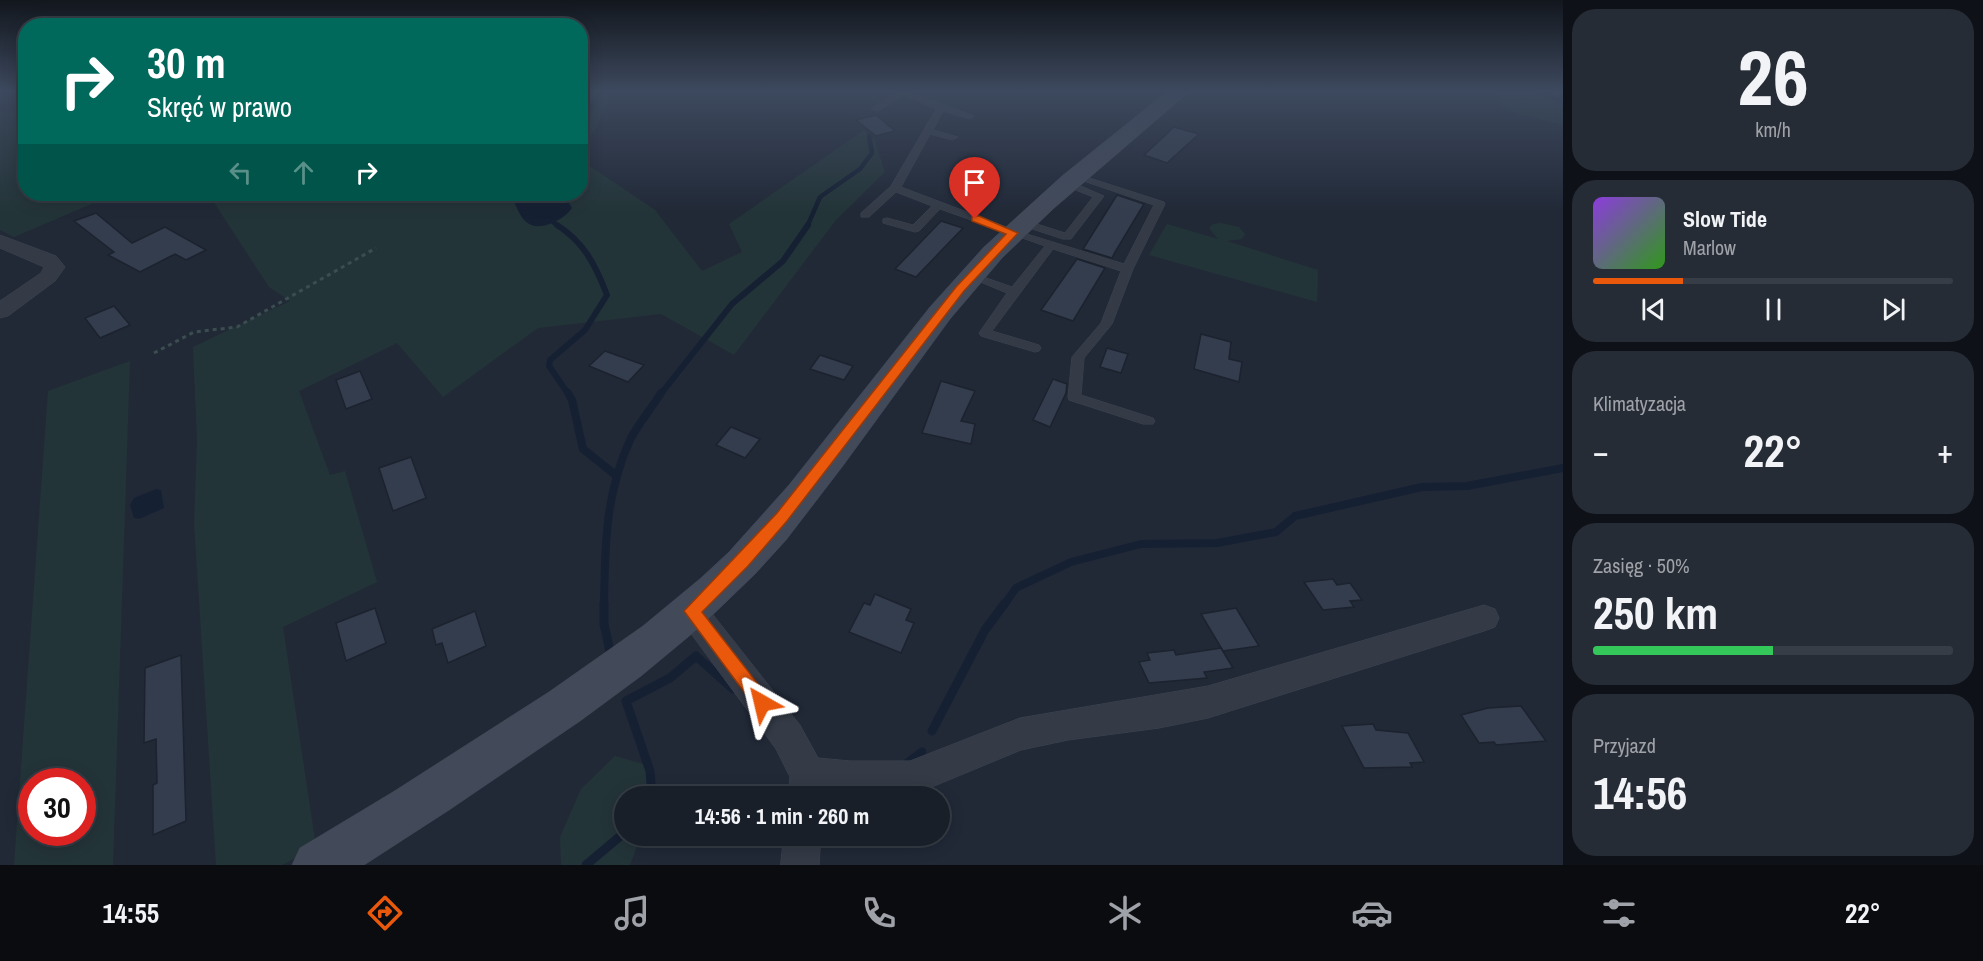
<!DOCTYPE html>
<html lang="pl">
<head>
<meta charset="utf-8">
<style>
	:root { --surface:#191f29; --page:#262c35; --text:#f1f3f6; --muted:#9fa2a8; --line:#373d46; --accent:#ea580c }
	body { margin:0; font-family:"Archivo Narrow",sans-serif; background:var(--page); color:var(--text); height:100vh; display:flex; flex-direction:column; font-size:22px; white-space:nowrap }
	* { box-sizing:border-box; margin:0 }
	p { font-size:20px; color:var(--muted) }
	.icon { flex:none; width:33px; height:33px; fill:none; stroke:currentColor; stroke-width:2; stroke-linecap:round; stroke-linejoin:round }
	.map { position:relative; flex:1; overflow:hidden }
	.sheet { display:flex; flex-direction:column; gap:9px; padding:9px; background:#0e1117; width:420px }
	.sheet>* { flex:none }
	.banner { position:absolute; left:18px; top:18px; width:570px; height:183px; border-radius:24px; box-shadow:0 3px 15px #0003,0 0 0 2px var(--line); background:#00695c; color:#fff; overflow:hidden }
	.speed { position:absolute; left:18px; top:768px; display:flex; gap:12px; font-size:30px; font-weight:700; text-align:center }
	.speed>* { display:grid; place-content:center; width:78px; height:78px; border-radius:50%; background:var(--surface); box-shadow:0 3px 15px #0003,0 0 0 2px var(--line); line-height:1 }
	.speed .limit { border:9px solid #d22; background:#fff; color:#111 }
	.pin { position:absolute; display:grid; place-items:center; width:51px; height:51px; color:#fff; margin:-62px -26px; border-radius:50% 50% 50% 0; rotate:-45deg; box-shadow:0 0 6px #0007 }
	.pin .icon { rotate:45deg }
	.me { position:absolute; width:66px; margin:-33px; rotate:323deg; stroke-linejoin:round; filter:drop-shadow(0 0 4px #0008) }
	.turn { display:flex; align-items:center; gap:21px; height:126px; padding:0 30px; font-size:27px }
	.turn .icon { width:78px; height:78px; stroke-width:2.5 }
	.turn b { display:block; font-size:42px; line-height:51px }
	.lanes { display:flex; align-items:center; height:57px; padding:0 30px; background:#0003; justify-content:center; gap:30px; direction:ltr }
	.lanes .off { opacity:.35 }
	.big { font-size:45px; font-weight:700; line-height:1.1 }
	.sheet .tile { flex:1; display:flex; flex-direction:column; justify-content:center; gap:9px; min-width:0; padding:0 21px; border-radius:24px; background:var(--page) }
	.sheet .dial { align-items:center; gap:0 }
	.dial b { font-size:78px; line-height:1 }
	.song { display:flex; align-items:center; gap:18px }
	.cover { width:72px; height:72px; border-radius:9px; background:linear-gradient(135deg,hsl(270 70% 55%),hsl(110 70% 35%)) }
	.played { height:6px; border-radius:3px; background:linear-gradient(90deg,var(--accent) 25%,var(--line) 25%) }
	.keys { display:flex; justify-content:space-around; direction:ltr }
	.heat { display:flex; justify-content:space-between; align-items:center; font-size:33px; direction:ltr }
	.charge { height:9px; border-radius:4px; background:linear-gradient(90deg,#34c759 50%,var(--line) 0) }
	.trip { position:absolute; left:614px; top:786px; width:336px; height:60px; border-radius:30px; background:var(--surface); box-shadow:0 3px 15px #0003,0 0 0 2px var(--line); font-weight:700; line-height:60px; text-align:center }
	.dock { display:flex; height:96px; justify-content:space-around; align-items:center; background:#0a0c10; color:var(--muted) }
	.dock .icon { width:42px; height:42px }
	.dock .current { color:var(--accent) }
	.dock b { font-size:27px; color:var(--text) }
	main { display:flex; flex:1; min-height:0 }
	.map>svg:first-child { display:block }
	.green { fill:#233438; fill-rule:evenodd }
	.water { fill:#152033 }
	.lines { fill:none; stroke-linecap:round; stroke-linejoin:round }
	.stream-far3 { stroke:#152033; stroke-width:4.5 }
	.stream-far2 { stroke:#152033; stroke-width:6 }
	.stream-far1 { stroke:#152033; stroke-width:8 }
	.stream { stroke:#152033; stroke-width:9 }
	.building { fill:#333d4d; stroke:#1c222e; stroke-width:1.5 }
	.lane-casing { stroke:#3e4451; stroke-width:1 }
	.street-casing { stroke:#3e4451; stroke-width:1 }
	.secondary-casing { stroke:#3e4451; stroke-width:1 }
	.path { stroke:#3b4d50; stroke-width:3; stroke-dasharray:4 4; stroke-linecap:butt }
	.lane { fill:#343b47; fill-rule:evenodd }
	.street { fill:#343b47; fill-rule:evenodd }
	.secondary { fill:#424a5a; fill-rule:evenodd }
	.route { fill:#ea580c; stroke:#983908; stroke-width:1.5 }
</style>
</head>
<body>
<main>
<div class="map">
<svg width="1563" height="865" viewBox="0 0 1563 865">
	<rect width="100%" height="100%" fill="#212937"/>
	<g class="green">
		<path d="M581,91h31l-15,36 -16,20z"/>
		<path d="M1496,91h67v34l-42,-10 -18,-9z"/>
		<path d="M25,107l1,87h89l-101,43 -14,-7v-118z"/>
		<path d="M864,130l11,11 10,31 -49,48 -102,135 -73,-41 -123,14 -95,69 -46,-54 -98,48 31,84 15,-4 32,111 -94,45 33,220 -34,18h-66l-22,-342 3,-83 -4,-93 97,-46 -21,-14 -56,-86 18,-7h349l1,-34 74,50 47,61 40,-19 -13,-28z"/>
		<path d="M1221,223l18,4 6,7 -3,5 -15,2 91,29 -1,32 -168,-47 18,-31 51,15 -9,-11 4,-4z"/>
		<path d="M130,361l-17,504h-99l34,-474zM32,782h50v50h-50z"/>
		<path d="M615,756l39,11 -3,29h-27v40h17l-11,29h-69l-1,-28 21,-48z"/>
	</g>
	<g class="water">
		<path d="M522,194c21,-1 40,-7 50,14 -8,12 -34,26 -47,13 -5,-5 -9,-15 -12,-22z"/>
		<path d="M156,489l5,1 3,18 -25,11 -5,-1 -4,-13 4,-7z"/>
	</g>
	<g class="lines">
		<g class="stream-far3">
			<path d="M1539,91l24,11"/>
			<path d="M580,126l20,-35"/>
			<path d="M553,216l1,7 6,4"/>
			<path d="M807,227l13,-30 40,-28 12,-16 -3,-17"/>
		</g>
		<g class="stream-far2">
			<path d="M557,225c27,17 39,41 50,70l-22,35 -35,30 -1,6 20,29"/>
			<path d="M660,395l72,-91 51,-43 25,-36"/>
		</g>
		<g class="stream-far1">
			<path d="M568,393l4,7 11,49 34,27"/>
			<path d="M604,605c1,-58 1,-110 26,-165 8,-16 21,-31 31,-47"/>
			<path d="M1004,605l12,-17 55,-26 70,-18 76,-1 59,-11 19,-16 127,-29 45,-1 96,-18"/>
		</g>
		<g class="stream">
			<path d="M604,603v21l6,27"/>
			<path d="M932,731l53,-101 20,-27"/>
			<path d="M905,765l17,-13"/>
			<path d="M652,796l-2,-25 -24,-70 44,-23 26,-22 37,33"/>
			<path d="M586,865l38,-32"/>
		</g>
	</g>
	<g class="building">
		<path d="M876,115l19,16 -19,5 -20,-16z"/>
		<path d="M1174,127l25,7 -32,29 -23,-8z"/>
		<path d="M1117,195l27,9 -29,48 -3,6 -29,-9z"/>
		<path d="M96,213l36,30 33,-16 41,23 -20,10 -11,-6 -35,18 -32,-17 6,-3 -40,-31z"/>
		<path d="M941,221l22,7 -47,49 -21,-8z"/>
		<path d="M1077,259l28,9 -32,53 -32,-11z"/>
		<path d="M114,306l16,19 -30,13 -15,-20z"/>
		<path d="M1201,334l30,8 -2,17 13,3 -3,20 -45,-13z"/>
		<path d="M1107,348l21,6 -7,19 -21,-6z"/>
		<path d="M605,351l39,14 -16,17 -39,-16z"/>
		<path d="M820,355l33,11 -9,14 -34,-11z"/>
		<path d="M360,371l12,28 -26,10 -10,-29z"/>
		<path d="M1053,379l14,5 -1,9 -16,34 -17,-7z"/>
		<path d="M941,381l34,10 -14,30 14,3 -4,20 -49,-11z"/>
		<path d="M731,427l29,12 -15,19 -29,-13z"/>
		<path d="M411,457l15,41 -33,13 -14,-43z"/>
		<path d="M1333,579l4,6 13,-2 12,17 -12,1 4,6 -31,3 -19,-28z"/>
		<path d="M875,594l36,15 -5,11 8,3 -13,30 -52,-21 15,-29 6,2z"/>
		<path d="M375,608l11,35 -40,18 -10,-38z"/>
		<path d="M1236,608l23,38 -36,5 -22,-37z"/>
		<path d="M475,611l11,35 -38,17 -6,-20 -6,2 -4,-16z"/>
		<path d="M1221,648l12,20 -29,4 3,6 -58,5 -10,-21 11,-2 -3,-7 27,-3 2,5z"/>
		<path d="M181,655l5,166 -33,14v-50l4,-2 -1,-44 -12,4 1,-75z"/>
		<path d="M1521,706l25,35 -50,4 -2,-3 -15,1 -18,-28 27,-7z"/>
		<path d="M1373,724l3,6 32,3 16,29 -14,1 2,4 -48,1 -22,-42z"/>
	</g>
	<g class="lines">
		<defs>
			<g id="lane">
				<path d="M900,91h8l66,25 -4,3 -27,-8 -10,19 25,7 -5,3 -23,-6 -29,53 116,44 107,33 30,-59 -82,-28 8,-2 84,27 1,2 -32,65 -21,55 -28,34 -3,37 72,23 2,3 -2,3h-10l-74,-24 -1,-3 4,-40 29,-34 20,-52 -68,-22 -61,82 47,14 2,3 -2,3 -4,1 -54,-16 -2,-3 28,-40 -41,-17 6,-3 40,14 33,-41 -105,-37 -21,22 -4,1 -32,-9v-4l4,-1 26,7 19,-19 -36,-14 -27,25h-8v-4l30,-27 45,-77 -32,-14 -26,16 -7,-2z"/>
				<path d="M1069,181l35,15 -33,43h-8l-43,-14 -1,-2 5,-3 41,13 28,-36 -27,-11 -2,-2z"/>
			</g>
			<g id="street">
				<path d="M0,235l56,21 9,11 -10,14 -47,35 -8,2v-17l41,-28 3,-6 -44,-19z"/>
				<path d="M692,598l11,4 97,123 18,33 32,3h60l110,-43 188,-32 276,-81 11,4 4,9 -4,9 -11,4 -276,87 -49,10 -91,12 -47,10 -111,46 -86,-2v2h-36l2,-19 -14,-28 -95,-129 -4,-9 4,-9z"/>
				<path d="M784,836h37l-2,29h-38z"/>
			</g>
			<path id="secondary" d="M1168,91h22l-137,118 -51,49 -52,61 -108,148 -56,73 -31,34 -55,53 -59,49 -61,45 -131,89 -85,55h-72l8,-17 93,-56 156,-100 94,-66 58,-48 28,-26 60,-67 141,-178 54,-60 78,-71z"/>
		</defs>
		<use href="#lane" class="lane-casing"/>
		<use href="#street" class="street-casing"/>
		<use href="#secondary" class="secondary-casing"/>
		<path class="path" d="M154,353l40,-21 43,-5 139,-79"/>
		<use href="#lane" class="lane"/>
		<use href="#street" class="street"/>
		<use href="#secondary" class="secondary"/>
	</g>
	<linearGradient id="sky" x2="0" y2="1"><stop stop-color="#12171e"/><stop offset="0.43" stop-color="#3d495e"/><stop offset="1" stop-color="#3d495e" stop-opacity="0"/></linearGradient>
	<rect width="1563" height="212" fill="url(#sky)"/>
	<path class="route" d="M972,216h7l39,17 -54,58 -177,230 -39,45 -46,46 66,85 3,6 -3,5 -6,3 -6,-3 -72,-97 93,-98 179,-226 50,-53 -34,-13z"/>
</svg>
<div class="speed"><div class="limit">30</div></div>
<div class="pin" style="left:975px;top:219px;background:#d93025"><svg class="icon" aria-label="arrive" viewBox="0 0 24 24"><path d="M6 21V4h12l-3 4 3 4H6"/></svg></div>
<svg class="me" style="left:762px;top:703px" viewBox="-20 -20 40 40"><path d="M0-17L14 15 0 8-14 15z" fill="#ea580c" stroke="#fff" stroke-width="4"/></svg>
<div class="trip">14:56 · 1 min · 260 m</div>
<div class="banner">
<div class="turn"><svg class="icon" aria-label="right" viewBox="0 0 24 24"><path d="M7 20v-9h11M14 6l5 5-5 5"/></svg><div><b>30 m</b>Skręć w prawo</div></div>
<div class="lanes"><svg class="icon off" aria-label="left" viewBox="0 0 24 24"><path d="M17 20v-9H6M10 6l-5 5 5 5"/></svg><svg class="icon off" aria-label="ahead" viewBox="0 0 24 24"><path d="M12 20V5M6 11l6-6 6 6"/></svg><svg class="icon" aria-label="right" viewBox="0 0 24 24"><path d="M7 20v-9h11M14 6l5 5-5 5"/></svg></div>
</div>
</div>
<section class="sheet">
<div class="tile dial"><b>26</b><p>km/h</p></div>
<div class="tile">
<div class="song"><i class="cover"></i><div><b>Slow Tide</b><p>Marlow</p></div></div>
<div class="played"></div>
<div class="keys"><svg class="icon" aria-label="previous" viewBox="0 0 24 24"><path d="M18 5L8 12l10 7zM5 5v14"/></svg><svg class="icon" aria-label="pause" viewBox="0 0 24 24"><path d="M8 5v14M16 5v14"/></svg><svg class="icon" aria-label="next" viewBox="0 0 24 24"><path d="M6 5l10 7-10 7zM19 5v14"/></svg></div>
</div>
<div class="tile"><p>Klimatyzacja</p>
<div class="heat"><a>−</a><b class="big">22°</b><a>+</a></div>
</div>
<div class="tile"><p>Zasięg · 50%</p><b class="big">250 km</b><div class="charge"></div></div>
<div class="tile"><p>Przyjazd</p><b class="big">14:56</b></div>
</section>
</main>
<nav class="dock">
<b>14:55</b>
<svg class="icon current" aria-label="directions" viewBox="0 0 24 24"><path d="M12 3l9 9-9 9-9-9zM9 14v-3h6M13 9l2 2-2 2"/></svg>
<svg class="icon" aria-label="music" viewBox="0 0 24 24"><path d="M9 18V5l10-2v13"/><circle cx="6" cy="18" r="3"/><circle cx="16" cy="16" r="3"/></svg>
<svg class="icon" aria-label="phone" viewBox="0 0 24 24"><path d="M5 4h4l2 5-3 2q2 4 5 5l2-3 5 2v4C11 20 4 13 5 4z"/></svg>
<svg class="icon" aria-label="climate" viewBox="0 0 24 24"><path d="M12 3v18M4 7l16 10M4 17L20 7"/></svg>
<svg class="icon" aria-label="car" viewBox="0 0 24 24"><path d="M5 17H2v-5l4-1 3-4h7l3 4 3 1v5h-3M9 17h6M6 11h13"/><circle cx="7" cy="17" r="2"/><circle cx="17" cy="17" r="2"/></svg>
<svg class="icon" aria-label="filters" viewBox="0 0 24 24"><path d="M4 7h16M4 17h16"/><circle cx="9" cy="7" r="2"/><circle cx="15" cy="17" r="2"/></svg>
<b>22°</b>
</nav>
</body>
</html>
